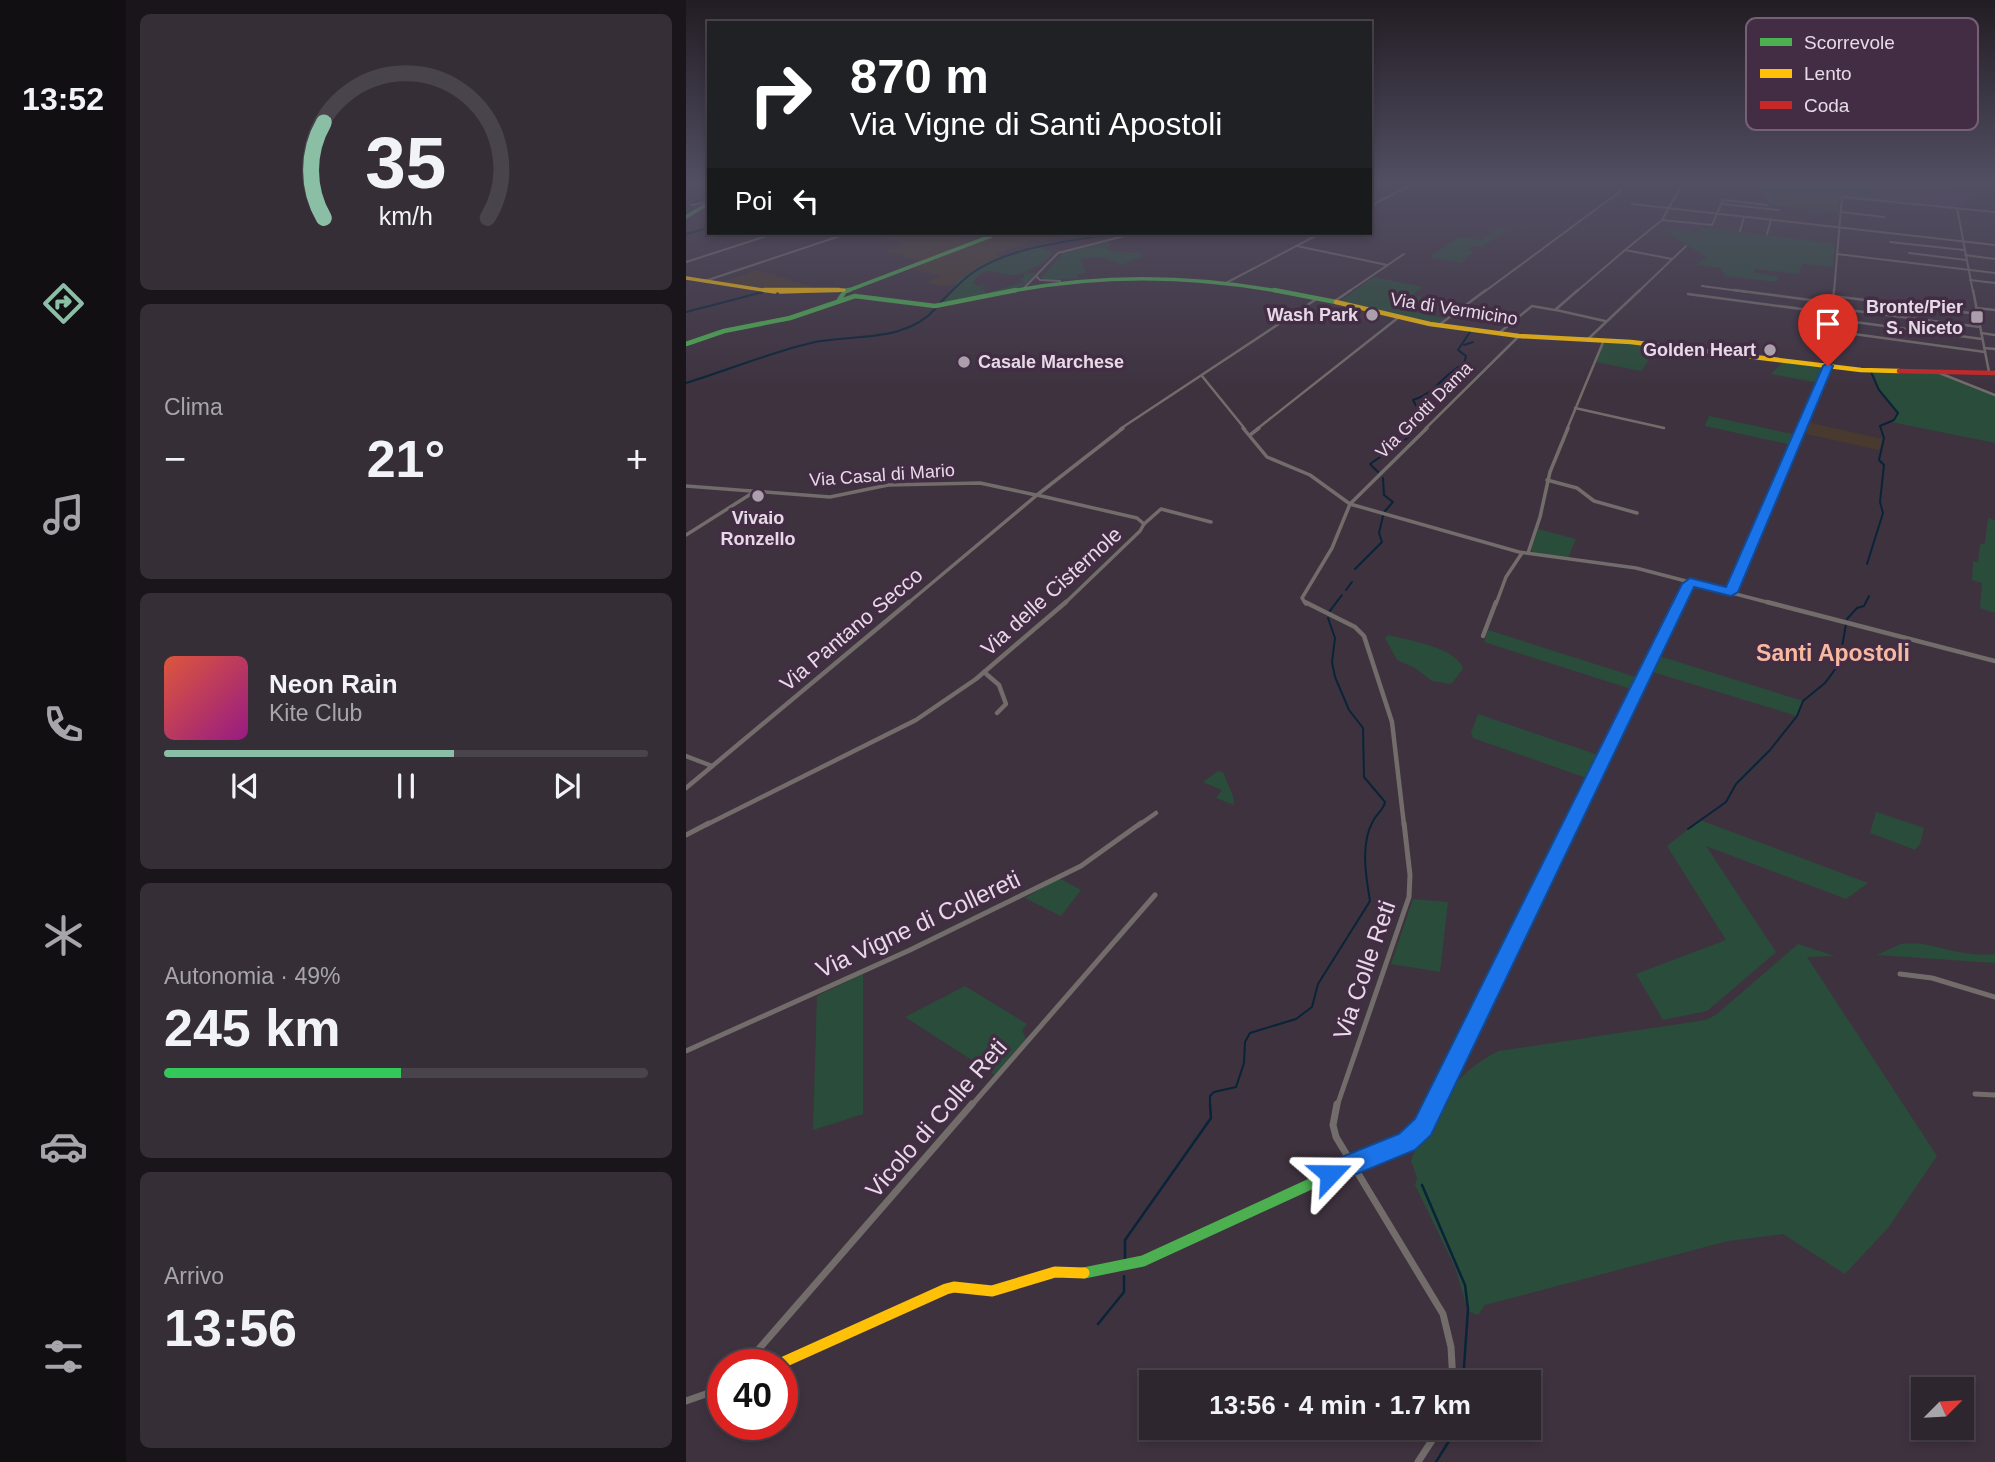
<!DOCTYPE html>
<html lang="it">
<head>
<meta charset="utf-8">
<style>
	:root { --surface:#2e262f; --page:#362e37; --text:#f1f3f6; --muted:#a7a5aa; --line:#49434b; --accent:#8abfa5 }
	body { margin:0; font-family:Helvetica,sans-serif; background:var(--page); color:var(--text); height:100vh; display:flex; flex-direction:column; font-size:26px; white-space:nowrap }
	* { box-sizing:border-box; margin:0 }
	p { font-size:23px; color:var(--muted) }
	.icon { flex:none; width:38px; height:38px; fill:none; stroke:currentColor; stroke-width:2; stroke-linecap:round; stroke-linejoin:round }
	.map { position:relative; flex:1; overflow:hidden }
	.side { display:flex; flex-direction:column; gap:14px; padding:14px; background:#19151a; width:560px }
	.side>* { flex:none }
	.banner { position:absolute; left:21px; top:21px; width:665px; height:214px; border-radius:0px; box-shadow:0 4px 10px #0003,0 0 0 2px var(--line); background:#202124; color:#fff; overflow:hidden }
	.needle { width:46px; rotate:66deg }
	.fabs { position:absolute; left:1225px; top:1377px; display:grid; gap:14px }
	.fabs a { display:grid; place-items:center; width:63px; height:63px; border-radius:0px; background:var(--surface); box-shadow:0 4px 10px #0003,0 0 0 2px var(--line); font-size:35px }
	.speed { position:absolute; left:21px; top:1349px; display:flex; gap:14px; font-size:35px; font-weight:700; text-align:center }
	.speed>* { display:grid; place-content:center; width:91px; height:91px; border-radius:50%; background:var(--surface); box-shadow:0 4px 10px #0003,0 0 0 2px var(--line); line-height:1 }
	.speed .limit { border:10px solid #d22; background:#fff; color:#111 }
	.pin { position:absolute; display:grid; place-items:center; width:60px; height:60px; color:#fff; margin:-72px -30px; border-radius:50% 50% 50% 0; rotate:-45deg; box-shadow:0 0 7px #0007 }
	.pin .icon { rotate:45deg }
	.me { position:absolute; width:77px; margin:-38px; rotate:67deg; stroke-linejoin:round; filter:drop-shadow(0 0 5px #0008) }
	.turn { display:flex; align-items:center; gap:24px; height:147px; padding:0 28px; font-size:32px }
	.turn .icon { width:91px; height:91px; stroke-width:2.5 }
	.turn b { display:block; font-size:49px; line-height:60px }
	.then { display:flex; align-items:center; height:66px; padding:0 28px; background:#0003; gap:14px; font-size:26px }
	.big { font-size:52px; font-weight:600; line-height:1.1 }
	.side .card { flex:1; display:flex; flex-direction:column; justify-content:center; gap:10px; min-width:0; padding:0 24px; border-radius:10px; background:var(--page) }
	.side .dial { align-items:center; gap:0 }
	.dial svg { height:182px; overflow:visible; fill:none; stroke:var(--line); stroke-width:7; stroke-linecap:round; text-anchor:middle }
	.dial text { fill:var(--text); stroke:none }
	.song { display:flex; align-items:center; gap:21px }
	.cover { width:84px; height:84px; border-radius:10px; background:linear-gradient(135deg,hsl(10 70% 55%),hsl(310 70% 35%)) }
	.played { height:7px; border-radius:4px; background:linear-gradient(90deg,var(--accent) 60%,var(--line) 60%) }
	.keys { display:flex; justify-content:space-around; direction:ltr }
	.heat { display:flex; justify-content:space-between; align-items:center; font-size:38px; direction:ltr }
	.charge { height:10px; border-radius:5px; background:linear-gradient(90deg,#34c759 49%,var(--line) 0) }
	.trip { position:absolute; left:453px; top:1370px; width:402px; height:70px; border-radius:0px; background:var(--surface); box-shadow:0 4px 10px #0003,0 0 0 2px var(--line); font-weight:600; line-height:70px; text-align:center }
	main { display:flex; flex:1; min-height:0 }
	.dock { display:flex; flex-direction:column; width:126px; justify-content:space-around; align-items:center; background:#120f13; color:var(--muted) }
	.dock .icon { width:49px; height:49px }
	.dock .on { color:var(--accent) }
	.dock b { font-size:32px; color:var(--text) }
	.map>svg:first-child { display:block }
	.built { fill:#4e354f }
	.industrial { fill:#483a2f }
	.green { fill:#2a4c3a }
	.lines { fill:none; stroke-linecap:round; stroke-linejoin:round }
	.stream-far1 { stroke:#092439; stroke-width:2 }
	.stream { stroke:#092439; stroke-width:2.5 }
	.street-far5 { stroke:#726c6a; stroke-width:2 }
	.street-far4 { stroke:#726c6a; stroke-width:2.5 }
	.street-far3 { stroke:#726c6a; stroke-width:3.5 }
	.street-far2 { stroke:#726c6a; stroke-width:4.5 }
	.street-far1 { stroke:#726c6a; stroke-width:5 }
	.street { stroke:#726c6a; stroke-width:7 }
	.fast-far3 { stroke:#4caf50; stroke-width:3.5 }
	.fast-far2 { stroke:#4caf50; stroke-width:4.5 }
	.fast-far1 { stroke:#4caf50; stroke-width:9 }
	.fast { stroke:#4caf50; stroke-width:11 }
	.slow-far5 { stroke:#ffc107; stroke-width:3.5 }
	.slow-far4 { stroke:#ffc107; stroke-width:4.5 }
	.slow-far3 { stroke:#ffc107; stroke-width:5 }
	.slow-far2 { stroke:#ffc107; stroke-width:7 }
	.slow-far1 { stroke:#ffc107; stroke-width:9 }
	.slow { stroke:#ffc107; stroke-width:11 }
	.jam { stroke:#c62828; stroke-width:4.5 }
	.street-bridge { stroke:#726c6a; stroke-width:2 }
	.route { fill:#1a73e8; stroke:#114b97; stroke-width:2 }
	.poi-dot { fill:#ac9fac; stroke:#432d44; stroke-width:2.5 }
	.labels { text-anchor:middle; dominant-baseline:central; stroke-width:7; stroke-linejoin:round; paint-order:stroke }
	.far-poi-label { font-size:18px; font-weight:bold; fill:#e7d9e7; stroke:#432d44; text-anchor:end }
	.far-street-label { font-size:18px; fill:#e7d9e7; stroke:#432d44 }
	.street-label { font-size:21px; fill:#e7d9e7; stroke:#432d44 }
	.neighbourhood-label { font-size:23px; font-weight:bold; fill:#f7b9a0; stroke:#432d44 }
	.near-street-label { font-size:24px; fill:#e7d9e7; stroke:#432d44 }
	.key { fill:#432d44; stroke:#746175; stroke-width:2 }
	.key-label { font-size:19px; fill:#e7d9e7 }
</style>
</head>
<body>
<main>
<nav class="dock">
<b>13:52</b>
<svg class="icon on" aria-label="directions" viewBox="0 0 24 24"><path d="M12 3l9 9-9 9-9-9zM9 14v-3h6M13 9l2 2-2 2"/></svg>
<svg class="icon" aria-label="music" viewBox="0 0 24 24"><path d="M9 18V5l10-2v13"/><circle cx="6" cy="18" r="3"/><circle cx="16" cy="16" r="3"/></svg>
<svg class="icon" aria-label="phone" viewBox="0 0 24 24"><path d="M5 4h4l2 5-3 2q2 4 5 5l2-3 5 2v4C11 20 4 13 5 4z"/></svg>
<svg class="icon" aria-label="climate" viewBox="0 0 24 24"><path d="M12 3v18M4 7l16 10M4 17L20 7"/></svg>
<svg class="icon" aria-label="car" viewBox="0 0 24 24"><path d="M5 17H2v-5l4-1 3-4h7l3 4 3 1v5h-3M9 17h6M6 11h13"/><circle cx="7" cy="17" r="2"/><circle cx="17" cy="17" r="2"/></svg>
<svg class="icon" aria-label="filters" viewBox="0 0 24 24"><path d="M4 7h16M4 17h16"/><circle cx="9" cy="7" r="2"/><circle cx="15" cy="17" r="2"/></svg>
</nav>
<section class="side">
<div class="card dial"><svg viewBox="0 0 100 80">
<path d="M14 69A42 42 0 1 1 86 69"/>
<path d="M14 69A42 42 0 0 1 14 27" stroke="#8abfa5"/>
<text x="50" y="56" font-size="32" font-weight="700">35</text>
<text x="50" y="72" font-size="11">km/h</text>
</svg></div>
<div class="card"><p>Clima</p>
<div class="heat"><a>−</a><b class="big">21°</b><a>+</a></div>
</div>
<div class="card">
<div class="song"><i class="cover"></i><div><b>Neon Rain</b><p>Kite Club</p></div></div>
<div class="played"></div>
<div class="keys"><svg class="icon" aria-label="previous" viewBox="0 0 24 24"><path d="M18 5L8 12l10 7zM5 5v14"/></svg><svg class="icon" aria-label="pause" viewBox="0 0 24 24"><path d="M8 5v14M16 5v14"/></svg><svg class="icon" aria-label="next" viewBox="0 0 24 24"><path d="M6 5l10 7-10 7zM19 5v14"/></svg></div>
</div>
<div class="card"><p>Autonomia · 49%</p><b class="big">245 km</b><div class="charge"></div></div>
<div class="card"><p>Arrivo</p><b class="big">13:56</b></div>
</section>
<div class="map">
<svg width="1309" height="1462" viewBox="0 0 1309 1462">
	<rect width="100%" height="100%" fill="#3e323f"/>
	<path class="built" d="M1255,185l40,10 -12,3 -14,10 -81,-9v-13z"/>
	<g class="industrial">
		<path d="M181,233h75l31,8 -52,20 -36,-10 20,-8z"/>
		<path d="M315,233h38l16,4 -13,5 -9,-2 -37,14 6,3 -19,7 -28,20 -11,2 -18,-3 14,-7 -26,-7 -11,1z"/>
		<path d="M71,270l73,22 -57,-1 -51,-9z"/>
		<path d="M1120,422l77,17 -4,11 -77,-17z"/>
	</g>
	<g class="green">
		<path d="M1073,183h199l12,4 -96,-1v13l-35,-3v17l-69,-8z"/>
		<path d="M814,227l8,2 -26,18 -8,-1 -6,4 5,2 -12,11 -32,-6 31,-21 20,4z"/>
		<path d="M1015,227l134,16 -2,24 -31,-3 -3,10 -44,-5 -1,4 23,3v6l-52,-6 -4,-8 -26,-3 11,-8 -45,-29 36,5z"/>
		<path d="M420,242l6,2 -6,4 7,4 27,1 3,3 -21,9 -20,-8 -22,2 6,14 -8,1v4l-32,2 -5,-2 22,-25z"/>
		<path d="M351,246l17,7c-12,11 -27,21 -42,22 -18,0 -26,-13 -39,8l5,3 9,-2 -8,6 11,-1 -6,2 2,2 38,-11 -4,-3 4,-1v-4l13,-2 -11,12 -8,4 -81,17 17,-15 3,-9 25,-17z"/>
		<path d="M688,277l49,10 -11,8 32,7 -11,5 -9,-2 -9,7 31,7 -10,5 -96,-23z"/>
		<path d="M923,341l50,6 -18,24 -45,-9 6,-17z"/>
		<path d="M1097,362l42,5 -6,16 -48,-9z"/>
		<path d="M1185,372l67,1 57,23v47l-104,-21 7,-9 -19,-23 -5,-16z"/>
		<path d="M1023,416l88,19 -5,10 -87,-19z"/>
		<path d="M1302,518l7,2v93l-15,-5 2,-25 -10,-3 1,-18h5l2,-17 5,-2z"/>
		<path d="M852,529l38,10 -8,19 -35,-5 -2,-3z"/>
		<path d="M802,630l151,48 -5,12 -150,-48z"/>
		<path d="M702,635c20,5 70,13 75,34l-12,15 -19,-3 -17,-13 -18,-8 -12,-22z"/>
		<path d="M970,655l147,46 -6,15 -148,-45z"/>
		<path d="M792,714l123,42 -12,23 -116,-41 -2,-5z"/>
		<path d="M532,771l5,1 10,24 1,9 -18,-7 6,-8 -19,-8z"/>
		<path d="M1190,812l48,16 -4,16 -5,6 -45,-17z"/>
		<path d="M1014,820l168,63 -22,16 -140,-53 70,106 -69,59 -44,9 -27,-46 90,-34 -59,-94z"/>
		<path d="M373,878l22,12 -20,26 -36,-18z"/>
		<path d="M727,899l35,3 -8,70 -49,-8z"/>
		<path d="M1112,944l37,12 -28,1 130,199 -49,72 -43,46 -62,-40 -55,7 -243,64 -7,10 -10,-4 -13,-44 -40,-82 2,-7 -6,-18c5,-14 12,-18 16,-28 18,-38 33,-62 72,-81l207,-31 11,-6z"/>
		<path d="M1215,944c30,-5 58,15 94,10v9l-118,-8z"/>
		<path d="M177,974v140l-50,16 4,-134z"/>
		<path d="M279,986l62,38 -5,6 4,9 -31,36 -90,-58z"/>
	</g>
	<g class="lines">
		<g class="stream-far1">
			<path d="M7,203l16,-7"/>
			<path d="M0,234l23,-6"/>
			<path d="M254,303c10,-10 20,-21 32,-30 41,-28 99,-31 146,-40"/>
			<path d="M0,312l77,-20"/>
			<path d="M778,345l9,-3"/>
			<path d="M0,383c42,-13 85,-31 129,-41 39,-8 91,1 121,-34"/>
			<path d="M692,472l-8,-8 39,-27 -3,-12 15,-10 -8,-15c22,-6 31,-27 51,-36l2,-8 -8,-6 12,-18"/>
			<path d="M697,478l1,17 9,7 -8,9"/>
			<path d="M1181,564l16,-51 -3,-11 4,-37 -5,-5 5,-22 -4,-12 14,-6 4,-7 -19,-23 -8,-18"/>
			<path d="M669,569l27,-27 -3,-9 4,-17"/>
			<path d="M660,590l6,-8"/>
			<path d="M643,612l13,-17"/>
			<path d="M1161,619l10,-11 7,-2 5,-10"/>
			<path d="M1002,829l38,-27 10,-18 34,-34 27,-34 6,-15 22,-18 14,-19 7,-40"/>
			<path d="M524,1106v-10l4,-4 22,-5 8,-24 1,-21 5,-9 46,-14 16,-12 6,-23 52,-83c-4,-24 -10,-57 3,-80 4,-8 10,-10 12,-19l-21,-25 -1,-49 -14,-18 -14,-33 -3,-15 3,-24 -7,-20"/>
		</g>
		<g class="stream">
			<path d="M736,1185l43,100 3,24 -5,73"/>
			<path d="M439,1259v-19l86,-122 -1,-14"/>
			<path d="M412,1324l26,-32v-16"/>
			<path d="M750,1462l21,-34"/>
		</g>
		<g class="street-far5">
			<path d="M1274,183l10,3"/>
			<path d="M0,184l3,-1"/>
			<path d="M946,204l363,41"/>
			<path d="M1036,204l57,6"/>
			<path d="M684,206l45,-23"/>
			<path d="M1271,208l16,84"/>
			<path d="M1155,212l43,5"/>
			<path d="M976,220l50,5 11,-25 44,5"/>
			<path d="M1054,231l4,-14"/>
			<path d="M1081,234l4,-14"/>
			<path d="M1204,242l74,8"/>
			<path d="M611,246l90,19"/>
			<path d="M1223,253l57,7"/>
			<path d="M1151,254l158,19"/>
			<path d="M1279,255l30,4"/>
			<path d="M986,259l-47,-9 37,-30 21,-37"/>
			<path d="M0,262l90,-29"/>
			<path d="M350,276l4,4 20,1"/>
			<path d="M1284,280l25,3"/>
			<path d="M19,281l144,-48"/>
			<path d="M538,284l97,-51"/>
			<path d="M1016,286l45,6"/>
			<path d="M338,288l34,-35 78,-20"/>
			<path d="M662,292l56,-38"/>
			<path d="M798,292l138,-102"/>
			<path d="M890,292l49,-42"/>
			<path d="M952,292l48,-46"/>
			<path d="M1148,292l8,-95 153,15"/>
		</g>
		<g class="street-far4">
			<path d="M1048,290l99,13"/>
			<path d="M1287,290l16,82"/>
			<path d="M1002,294l144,19"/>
			<path d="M1147,296l145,18"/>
			<path d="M649,301l16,-11"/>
			<path d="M1147,308l147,19"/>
			<path d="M1290,308l19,2"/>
			<path d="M870,310l49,11"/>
			<path d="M1146,319l150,20"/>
			<path d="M753,325l47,-35"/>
			<path d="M1146,331l153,21"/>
			<path d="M813,333l33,-27 23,4 23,-20"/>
			<path d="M1295,333l14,2"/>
			<path d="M901,340l53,-50"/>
			<path d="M1298,348l11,1"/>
			<path d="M1251,372l58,23"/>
			<path d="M516,376l43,53"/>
			<path d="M889,408l89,20"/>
			<path d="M434,429l198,-131"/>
			<path d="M571,429l142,-112"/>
			<path d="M739,429l94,-93"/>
			<path d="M881,429l37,-89"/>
			<path d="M1115,429l27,-63 6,-76"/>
		</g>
		<g class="street-far3">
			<path d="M557,428l24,29 43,18 40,29 169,48 117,16 138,36"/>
			<path d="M564,435l9,-7"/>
			<path d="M861,480l30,8 17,13 43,12"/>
			<path d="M0,486l144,11 58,-12 92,-2 56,12"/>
			<path d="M458,524l17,-15 50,13"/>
			<path d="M0,535l68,-43"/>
			<path d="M842,553l12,-36 10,-45 18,-44"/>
			<path d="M1045,592l71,-164"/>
			<path d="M221,604l130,-109"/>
			<path d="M378,604l76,-73 4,-7 -7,-6 -100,-23 86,-67"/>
			<path d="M620,604l-4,-6 30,-50 18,-44 77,-76"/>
			<path d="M810,604l10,-27 16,-24"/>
		</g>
		<g class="street-far2">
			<path d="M619,602l50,25 9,9 28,86 12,103"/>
			<path d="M1081,602l228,59"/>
			<path d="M797,636l13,-34"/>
			<path d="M298,672l15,13 7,19 -9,9"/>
			<path d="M0,756l26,10"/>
			<path d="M0,788l223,-186"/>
			<path d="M20,825l210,-105 60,-41 90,-77"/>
			<path d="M453,825l17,-12"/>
		</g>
		<g class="street-far1">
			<path d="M0,835l23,-12"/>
			<path d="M1214,974l32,4 63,19"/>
			<path d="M0,1051l224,-101 171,-84 60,-43"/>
			<path d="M1289,1094l20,1"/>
			<path d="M285,1106l184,-211"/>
			<path d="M651,1106l72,-209 1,-22 -6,-52"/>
		</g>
		<g class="street">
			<path d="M651,1104l-4,21 3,12 107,177 8,33 2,35"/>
			<path d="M59,1365l227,-261"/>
			<path d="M0,1401l37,-13"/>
			<path d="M732,1462l22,-34"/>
		</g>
		<g class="fast-far3">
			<path d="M0,217l23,-14"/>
			<path d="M158,292l155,-59"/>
			<path d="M321,292c90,-18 185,-17 276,0"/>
		</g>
		<g class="fast-far2">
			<path d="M588,290l62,12"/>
			<path d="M153,300l6,-9 4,-1"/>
			<path d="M0,344l38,-13 66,-13 65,-22 80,10 81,-16"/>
		</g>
		<path class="fast-far1" d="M747,1106l85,-177"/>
		<path class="fast" d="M398,1273l59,-12 274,-126 17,-31"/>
		<g class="slow-far5">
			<path d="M0,278l89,14"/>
			<path d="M94,292l64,-2"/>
		</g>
		<g class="slow-far4">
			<path d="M78,290h75"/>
			<path d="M650,302l94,22 89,12 112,6 230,28 38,1"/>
		</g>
		<path class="slow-far3" d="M993,604l11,-22"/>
		<path class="slow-far2" d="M883,825l111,-223"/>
		<path class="slow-far1" d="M832,929l52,-106"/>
		<path class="slow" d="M91,1365l169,-76 8,-2 38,4 63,-19 29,1"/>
		<path class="jam" d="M1213,371l96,2"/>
		<path class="street-bridge" d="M5,205l18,-3"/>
	</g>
	<linearGradient id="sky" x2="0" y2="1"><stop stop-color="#221c23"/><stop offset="0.47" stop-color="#524f63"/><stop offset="1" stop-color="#524f63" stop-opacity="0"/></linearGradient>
	<rect width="1309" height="387" fill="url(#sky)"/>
	<path class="route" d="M1142,363l5,3 -95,226 -7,4 -37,-9 -263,548 -16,15 -85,35 -8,-3 -4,-8 4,-9 77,-31 16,-15 267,-535 8,-6 36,9 97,-221z"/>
	<g class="poi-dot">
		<circle cx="686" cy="315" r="7"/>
		<rect x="1284" y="310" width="14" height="14" rx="3.5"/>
		<circle cx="1084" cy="350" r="7"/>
		<circle cx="278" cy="362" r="7"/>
		<circle cx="72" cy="496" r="7"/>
	</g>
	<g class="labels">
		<g class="far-poi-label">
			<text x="1277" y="307">Bronte/Pier<tspan x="1277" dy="21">S. Niceto</tspan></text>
			<text x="672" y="315">Wash Park</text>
			<text x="1070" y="350">Golden Heart</text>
			<text x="292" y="362" text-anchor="start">Casale Marchese</text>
			<text x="72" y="518" text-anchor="middle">Vivaio<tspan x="72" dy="21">Ronzello</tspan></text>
		</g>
		<g class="far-street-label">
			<text transform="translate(768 309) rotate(9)">Via di Vermicino</text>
			<text transform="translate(738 410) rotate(-45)">Via Grotti Dama</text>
			<text transform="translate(196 475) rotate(-4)">Via Casal di Mario</text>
		</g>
		<g class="street-label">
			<text transform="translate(365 591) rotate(-42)">Via delle Cisternole</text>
			<text transform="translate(165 629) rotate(-40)">Via Pantano Secco</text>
		</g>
		<g class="neighbourhood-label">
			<text x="1147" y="653">Santi Apostoli</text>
		</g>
		<g class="near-street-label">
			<text transform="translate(232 924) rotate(-25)">Via Vigne di Collereti</text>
			<text transform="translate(678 970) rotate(-71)">Via Colle Reti</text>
			<text transform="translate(250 1118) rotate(-49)">Vicolo di Colle Reti</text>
		</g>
	</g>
	<rect x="1060" y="18" width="232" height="112" rx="10" class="key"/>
	<rect x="1074" y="38" width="32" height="8" fill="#4caf50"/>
	<rect x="1074" y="69" width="32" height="9" fill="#ffc107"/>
	<rect x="1074" y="101" width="32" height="8" fill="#c62828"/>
	<g class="key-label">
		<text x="1118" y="49">Scorrevole</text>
		<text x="1118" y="80">Lento</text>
		<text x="1118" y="112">Coda</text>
	</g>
</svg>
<div class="fabs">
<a><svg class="needle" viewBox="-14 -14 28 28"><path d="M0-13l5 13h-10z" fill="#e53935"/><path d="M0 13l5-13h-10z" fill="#a7a5aa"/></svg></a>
</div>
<div class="speed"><div class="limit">40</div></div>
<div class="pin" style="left:1142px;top:366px;background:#d93025"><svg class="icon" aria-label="arrive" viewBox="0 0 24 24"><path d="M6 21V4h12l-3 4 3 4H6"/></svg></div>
<svg class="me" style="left:644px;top:1174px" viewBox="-20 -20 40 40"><path d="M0-17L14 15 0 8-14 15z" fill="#1a73e8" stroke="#fff" stroke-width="4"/></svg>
<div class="trip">13:56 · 4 min · 1.7 km</div>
<div class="banner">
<div class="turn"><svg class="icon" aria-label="right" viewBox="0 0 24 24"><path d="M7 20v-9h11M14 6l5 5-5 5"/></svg><div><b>870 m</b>Via Vigne di Santi Apostoli</div></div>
<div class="then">Poi<svg class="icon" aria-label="left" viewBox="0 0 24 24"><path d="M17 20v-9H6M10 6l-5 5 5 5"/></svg></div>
</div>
</div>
</main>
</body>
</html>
